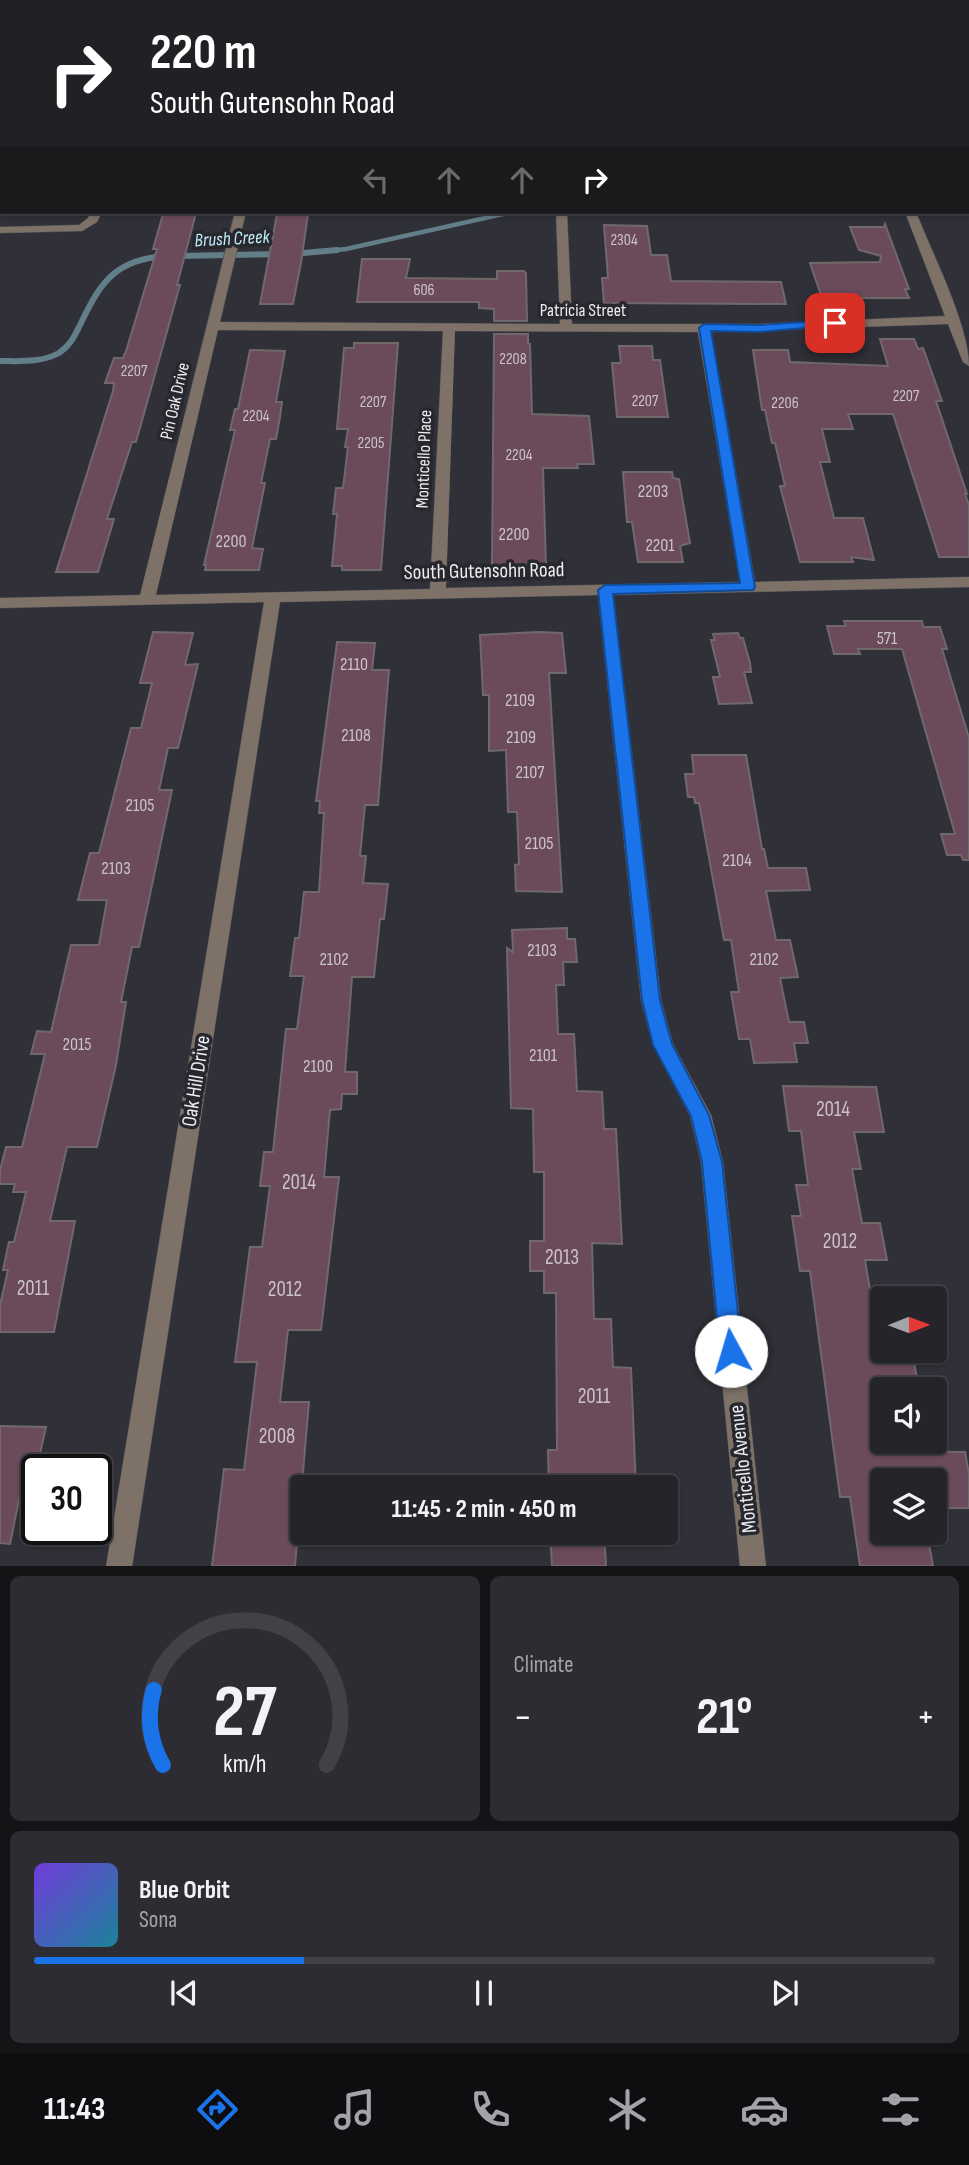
<!DOCTYPE html>
<html lang="en">
<head>
<meta charset="utf-8">
<style>
	:root { --surface:#24242a; --page:#2c2c32; --text:#f1f3f6; --muted:#a3a4a8; --line:#414147; --accent:#1a73e8 }
	body { margin:0; font-family:"Sofia Sans Condensed",sans-serif; background:var(--page); color:var(--text); height:100vh; display:flex; flex-direction:column; font-size:26px; white-space:nowrap }
	* { box-sizing:border-box; margin:0 }
	p { font-size:23px; color:var(--muted) }
	.icon { flex:none; width:38px; height:38px; fill:none; stroke:currentColor; stroke-width:2; stroke-linecap:round; stroke-linejoin:round }
	.map { position:relative; height:1566px; overflow:hidden }
	.panel { display:flex; flex-direction:column; gap:10px; padding:10px; background:#141417; flex:1 }
	.panel>* { flex:none }
	.top-card { position:absolute; left:0px; top:0px; width:970px; height:214px; box-shadow:0 2px 5px #0004,0 0 0 2px var(--line); background:#202124; color:#fff; overflow:hidden }
	.needle { width:46px; rotate:89deg }
	.buttons { position:absolute; left:870px; top:1286px; display:grid; gap:14px }
	.buttons a { display:grid; place-items:center; width:77px; height:77px; border-radius:7px; background:var(--surface); box-shadow:0 2px 5px #0004,0 0 0 2px var(--line); font-size:35px }
	.speed { position:absolute; left:21px; top:1454px; display:flex; gap:14px; font-size:35px; font-weight:700; text-align:center }
	.speed>* { display:grid; place-content:center; width:91px; height:91px; border-radius:50%; background:var(--surface); box-shadow:0 2px 5px #0004,0 0 0 2px var(--line); line-height:1 }
	.speed .limit { border:4px solid #111; border-radius:10px; background:#fff; color:#111 }
	.pin { position:absolute; display:grid; place-items:center; width:60px; height:60px; color:#fff; margin:-30px; border-radius:14px; box-shadow:0 4px 10px #0006 }
	.me { position:absolute; width:77px; margin:-38px; rotate:354deg; stroke-linejoin:round; filter:drop-shadow(0 0 5px #0008) }
	.turn { display:flex; align-items:center; gap:24px; height:147px; padding:0 35px; font-size:32px }
	.turn .icon { width:91px; height:91px; stroke-width:2.5 }
	.turn b { display:block; font-size:49px; line-height:60px }
	.lanes { display:flex; align-items:center; height:66px; padding:0 35px; background:#0003; justify-content:center; gap:35px; direction:ltr }
	.lanes .off { opacity:.35 }
	.big { font-size:52px; font-weight:700; line-height:1.1 }
	.panel .widget { flex:1; display:flex; flex-direction:column; justify-content:center; gap:10px; min-width:0; padding:0 24px; border-radius:10px; background:var(--page) }
	.panel .dial { align-items:center; gap:0 }
	.dial svg { height:182px; overflow:visible; fill:none; stroke:var(--line); stroke-width:7; stroke-linecap:round; text-anchor:middle }
	.dial text { fill:var(--text); stroke:none }
	.song { display:flex; align-items:center; gap:21px }
	.cover { width:84px; height:84px; border-radius:10px; background:linear-gradient(135deg,hsl(260 70% 55%),hsl(190 70% 35%)) }
	.played { height:7px; border-radius:4px; background:linear-gradient(90deg,var(--accent) 30%,var(--line) 30%) }
	.keys { display:flex; justify-content:space-around; direction:ltr }
	.heat { display:flex; justify-content:space-between; align-items:center; font-size:38px; direction:ltr }
	.panel .tiles { flex:1; display:grid; gap:10px; grid-template-columns:1fr 1fr }
	.widget:last-child { grid-column:span 2 }
	.trip { position:absolute; left:290px; top:1475px; width:388px; height:70px; border-radius:7px; background:var(--surface); box-shadow:0 2px 5px #0004,0 0 0 2px var(--line); font-weight:700; line-height:70px; text-align:center }
	.menu { display:flex; height:112px; justify-content:space-around; align-items:center; background:#0e0e11; color:var(--muted) }
	.menu .icon { width:49px; height:49px }
	.menu .current { color:var(--accent) }
	.menu b { font-size:32px; color:var(--text) }
	.map>svg:first-child { display:block }
	.lines { fill:none; stroke-linecap:round; stroke-linejoin:round }
	.stream-far1 { stroke:#627e88; stroke-width:4.5 }
	.stream { stroke:#627e88; stroke-width:6 }
	.building { fill:#6a4a5b; stroke:#71686c; stroke-width:2 }
	.minor-casing { stroke:#4e4e55; stroke-width:1 }
	.minor { fill:#7e7268; fill-rule:evenodd }
	.route { fill:#1a73e8; stroke:#114b97; stroke-width:2 }
	.labels { text-anchor:middle; dominant-baseline:central; stroke-width:7; stroke-linejoin:round; paint-order:stroke }
	.far-number-label { font-size:16px; fill:#cbc3cb }
	.far-street-label { font-size:18px; fill:#ebebf0; stroke:#27272e }
	.number-label { font-size:18px; fill:#cbc3cb }
	.far-water-label { font-size:19px; font-style:italic; fill:#c0e9f8; stroke:#27272e }
	.street-label { font-size:21px; fill:#ebebf0; stroke:#27272e }
	.near-number-label { font-size:21px; fill:#cbc3cb }
</style>
</head>
<body>
<div class="map">
<svg width="969" height="1567" viewBox="0 0 969 1567">
	<rect width="100%" height="100%" fill="#303038"/>
	<g class="lines">
		<g class="stream-far1">
			<path d="M864,2l2,-2"/>
			<path d="M318,252l28,-3 166,-37"/>
		</g>
		<g class="stream">
			<path d="M292,254l45,-4"/>
			<path d="M177,256l102,-2"/>
			<path d="M0,361c19,0 41,2 59,-8 12,-8 16,-18 22,-30 20,-42 35,-63 83,-67"/>
		</g>
	</g>
	<g class="building">
		<path d="M196,213l-19,72h3l-44,157h-4l-25,77h7l-16,53h-42l57,-181 1,-8h-9l9,-25h9l3,-7 31,-102h-4l10,-35z"/>
		<path d="M277,214h31l-7,49 -8,41h-33z"/>
		<path d="M885,224l24,65h-4l4,9h-87l-12,-35 70,-1 1,-6 -22,-6 -9,-23h34z"/>
		<path d="M604,225l43,1 4,29h16l4,26 110,1 5,22 -182,-1 -2,-25h6z"/>
		<path d="M362,259h48l-4,19 91,1v-8h27l2,2 1,48h-33v-12l-15,-1v-6h-122z"/>
		<path d="M494,334h34v10h2l2,70 57,2 5,48h-17l1,4h-35l3,98 -54,-1z"/>
		<path d="M880,339h34l4,10 5,-1 19,53h-6l31,93h-2l4,11v52h-30l-46,-143h-45l5,15h-31l8,33h-10l14,56h29l11,42 -23,-3 2,5h-53l-20,-76h5l-10,-43h-3l-7,-33h-3l-9,-60h35l2,12 98,4z"/>
		<path d="M354,343h44l-17,227h-39v-4h-10l5,-52h-4l3,-26h7l5,-41h-3l3,-18h-11l7,-81h10z"/>
		<path d="M619,346h33l1,14h7l8,57h-51l-5,-54h9z"/>
		<path d="M250,350l35,1 -9,51h6l-2,15 -4,22h-6l-9,44h4l-13,65 11,1 -4,21h-54l1,-5h-2l31,-135h-5l5,-21h3z"/>
		<path d="M623,472h49l1,6 6,1 11,64 -10,3 3,16h-45l-6,-40h-5z"/>
		<path d="M844,621h78l1,6h17l7,22h-5l27,89v122h-6l-2,-5h-14l-6,-21h14l-53,-185h-44l2,5h-26l-7,-28h19z"/>
		<path d="M153,632l40,1 -8,32 13,-1 -20,84h-10l-9,42h13l-33,157h-7l-11,55h5l-10,63 -19,82h-30l-17,74h25l-21,111h-54v-27l8,-35h-5l6,-28h5l12,-50h-13l2,-8h-15v-14l6,-23h16l23,-93h-14l6,-23 14,1 20,-87h28l8,-45h-29l12,-47h9l32,-125h10l11,-45h-12z"/>
		<path d="M538,632l24,1 4,40h-17l13,219 -46,-1 -1,-26 4,-1 -2,-52h-9l-2,-62 -17,1v-56h-6l-3,-60z"/>
		<path d="M738,633l2,5h3l7,25 1,9h-7l8,31 -33,1 -6,-27h7l-9,-37h4l-2,-6z"/>
		<path d="M337,642l38,1 -3,27h17l-11,135h-13l-5,51h6l-3,27 25,1 -4,35h-4l-6,58h-22l-7,95h12v22h-15l-1,15 -11,1 -6,67h15l-18,153h-33l-8,72h29l-14,164h-83l12,-97 20,1 13,-108h-22l15,-115h12l8,-61h-10l4,-34h9l13,-123h11l7,-53h-14l5,-38h4l5,-46h15l5,-79h-5l1,-12h-4z"/>
		<path d="M692,755h54l16,94h2l4,19h38l4,22 -44,1 10,49h14l8,37 -18,1 9,44h15l4,21h-14l3,19 -43,1 -4,-24h-11l-8,-47h8l-8,-52h-7l-25,-137h-4l-1,-6h-6l-3,-23h9z"/>
		<path d="M567,928v11h8l2,23h-14l1,23h-8l2,49h16l3,57 25,1 2,37h12l6,115 -30,-1 2,76h17l2,48 18,1 5,120h-87l-1,-38h9l-1,-157h-12v-22h-14v-30h14v-69h-10l-1,-63 -22,-1 -4,-160 6,4 -1,-22z"/>
		<path d="M783,1086l93,1 8,45h-30l7,37h-9l10,54h18l7,37h-22l10,60h7v31h30l5,28h-16l2,11h-21v61l83,1 4,22v34h-35v-28h-52v53h45l6,33h-73l-10,-69h-10l-30,-226h-10l-8,-55h9l-5,-31h12l-7,-54h-12z"/>
		<path d="M0,1426l46,1 -11,49 -11,-1 -14,69 -10,-1z"/>
		<path d="M550,1533h54l2,33h-54z"/>
	</g>
	<g class="lines">
		<defs>
			<g id="minor">
				<rect x="968" y="96" width="1" height="6"/>
				<rect x="0" y="157" width="2" height="6"/>
				<rect x="968" y="198" width="1" height="6"/>
				<path d="M91,212h11l-5,10 -15,9 -82,2v-6l79,-2 9,-7z"/>
				<path d="M235,212h11l-26,110 340,2 -4,-112h11l5,112h187l186,-8 -40,-104h11c16,41 53,113 53,154l-6,-4 -15,-38 -237,8 44,250 214,-5v10l-356,8 48,405 12,44 38,71 12,47 43,405h-26l-39,-405 -11,-46 -37,-71 -12,-45 -43,-405 -318,7 -148,965h-26l158,-965 -264,6v-10l140,-3zM218,330l225,1 -13,258 -274,6zM455,331l243,1 42,250 -294,6z"/>
			</g>
		</defs>
		<use href="#minor" class="minor-casing"/>
		<use href="#minor" class="minor"/>
	</g>
	<path class="route" d="M835,320l6,3 -2,2 -79,7 -49,-1 44,256 -2,3 -140,4 47,406 12,44 37,71 13,47 20,189 -3,7 -8,4 -7,-4 -4,-7 -18,-189 -11,-46 -38,-71 -11,-45 -44,-410 7,-5 135,-2 -41,-255 5,-4 56,1z"/>
	<g class="labels">
		<g class="far-number-label">
			<text x="624" y="240">2304</text>
			<text x="424" y="290">606</text>
			<text x="513" y="359">2208</text>
			<text x="134" y="371">2207</text>
			<text x="906" y="396">2207</text>
			<text x="645" y="401">2207</text>
			<text x="373" y="402">2207</text>
			<text x="785" y="403">2206</text>
			<text x="256" y="416">2204</text>
			<text x="371" y="443">2205</text>
			<text x="519" y="455">2204</text>
		</g>
		<g class="far-street-label">
			<text x="583" y="310">Patricia Street</text>
			<text transform="translate(175 401) rotate(-77)">Pin Oak Drive</text>
			<text transform="translate(424 459) rotate(-88)">Monticello Place</text>
		</g>
		<g class="number-label">
			<text x="653" y="491">2203</text>
			<text x="514" y="534">2200</text>
			<text x="231" y="541">2200</text>
			<text x="660" y="545">2201</text>
			<text x="887" y="638">571</text>
			<text x="354" y="664">2110</text>
			<text x="520" y="700">2109</text>
			<text x="356" y="735">2108</text>
			<text x="521" y="737">2109</text>
			<text x="530" y="772">2107</text>
			<text x="140" y="805">2105</text>
			<text x="539" y="843">2105</text>
			<text x="737" y="860">2104</text>
			<text x="116" y="868">2103</text>
			<text x="542" y="950">2103</text>
			<text x="334" y="959">2102</text>
			<text x="764" y="959">2102</text>
			<text x="77" y="1044">2015</text>
			<text x="543" y="1055">2101</text>
			<text x="318" y="1066">2100</text>
		</g>
		<g class="far-water-label">
			<text transform="translate(232 239) rotate(-3)">Brush Creek</text>
		</g>
		<g class="street-label">
			<text transform="translate(484 571) rotate(-1)">South Gutensohn Road</text>
			<text transform="translate(196 1081) rotate(-81)">Oak Hill Drive</text>
			<text transform="translate(743 1469) rotate(-96)">Monticello Avenue</text>
		</g>
		<g class="near-number-label">
			<text x="833" y="1109">2014</text>
			<text x="299" y="1182">2014</text>
			<text x="840" y="1241">2012</text>
			<text x="562" y="1257">2013</text>
			<text x="33" y="1288">2011</text>
			<text x="285" y="1289">2012</text>
			<text x="594" y="1396">2011</text>
			<text x="277" y="1436">2008</text>
		</g>
	</g>
</svg>
<div class="buttons">
<a><svg class="needle" viewBox="-14 -14 28 28"><path d="M0-13l5 13h-10z" fill="#e53935"/><path d="M0 13l5-13h-10z" fill="#a3a4a8"/></svg></a>
<a><svg class="icon" aria-label="sound" viewBox="0 0 24 24"><path d="M4 9h4l5-4v14l-5-4H4zM17 9q2 3 0 6"/></svg></a>
<a><svg class="icon" aria-label="layers" viewBox="0 0 24 24"><path d="M12 4l9 5-9 5-9-5zM3 14l9 5 9-5"/></svg></a>
</div>
<div class="speed"><div class="limit">30</div></div>
<div class="pin" style="left:835px;top:323px;background:#d93025"><svg class="icon" aria-label="arrive" viewBox="0 0 24 24"><path d="M6 21V4h12l-3 4 3 4H6"/></svg></div>
<svg class="me" style="left:731px;top:1351px" viewBox="-20 -20 40 40"><circle r="19" fill="#fff"/><path d="M0-13L10 11 0 6-10 11z" fill="#1a73e8"/></svg>
<div class="trip">11:45 · 2 min · 450 m</div>
<div class="top-card">
<div class="turn"><svg class="icon" aria-label="right" viewBox="0 0 24 24"><path d="M7 20v-9h11M14 6l5 5-5 5"/></svg><div><b>220 m</b>South Gutensohn Road</div></div>
<div class="lanes"><svg class="icon off" aria-label="left" viewBox="0 0 24 24"><path d="M17 20v-9H6M10 6l-5 5 5 5"/></svg><svg class="icon off" aria-label="ahead" viewBox="0 0 24 24"><path d="M12 20V5M6 11l6-6 6 6"/></svg><svg class="icon off" aria-label="ahead" viewBox="0 0 24 24"><path d="M12 20V5M6 11l6-6 6 6"/></svg><svg class="icon" aria-label="right" viewBox="0 0 24 24"><path d="M7 20v-9h11M14 6l5 5-5 5"/></svg></div>
</div>
</div>
<section class="panel">
<div class="tiles">
<div class="widget dial"><svg viewBox="0 0 100 80">
<path d="M14 69A42 42 0 1 1 86 69"/>
<path d="M14 69A42 42 0 0 1 10 36" stroke="#1a73e8"/>
<text x="50" y="56" font-size="32" font-weight="700">27</text>
<text x="50" y="72" font-size="11">km/h</text>
</svg></div>
<div class="widget"><p>Climate</p>
<div class="heat"><a>−</a><b class="big">21°</b><a>+</a></div>
</div>
<div class="widget">
<div class="song"><i class="cover"></i><div><b>Blue Orbit</b><p>Sona</p></div></div>
<div class="played"></div>
<div class="keys"><svg class="icon" aria-label="previous" viewBox="0 0 24 24"><path d="M18 5L8 12l10 7zM5 5v14"/></svg><svg class="icon" aria-label="pause" viewBox="0 0 24 24"><path d="M8 5v14M16 5v14"/></svg><svg class="icon" aria-label="next" viewBox="0 0 24 24"><path d="M6 5l10 7-10 7zM19 5v14"/></svg></div>
</div>
</div>
</section>
<nav class="menu">
<b>11:43</b>
<svg class="icon current" aria-label="directions" viewBox="0 0 24 24"><path d="M12 3l9 9-9 9-9-9zM9 14v-3h6M13 9l2 2-2 2"/></svg>
<svg class="icon" aria-label="music" viewBox="0 0 24 24"><path d="M9 18V5l10-2v13"/><circle cx="6" cy="18" r="3"/><circle cx="16" cy="16" r="3"/></svg>
<svg class="icon" aria-label="phone" viewBox="0 0 24 24"><path d="M5 4h4l2 5-3 2q2 4 5 5l2-3 5 2v4C11 20 4 13 5 4z"/></svg>
<svg class="icon" aria-label="climate" viewBox="0 0 24 24"><path d="M12 3v18M4 7l16 10M4 17L20 7"/></svg>
<svg class="icon" aria-label="car" viewBox="0 0 24 24"><path d="M5 17H2v-5l4-1 3-4h7l3 4 3 1v5h-3M9 17h6M6 11h13"/><circle cx="7" cy="17" r="2"/><circle cx="17" cy="17" r="2"/></svg>
<svg class="icon" aria-label="filters" viewBox="0 0 24 24"><path d="M4 7h16M4 17h16"/><circle cx="9" cy="7" r="2"/><circle cx="15" cy="17" r="2"/></svg>
</nav>
</body>
</html>
